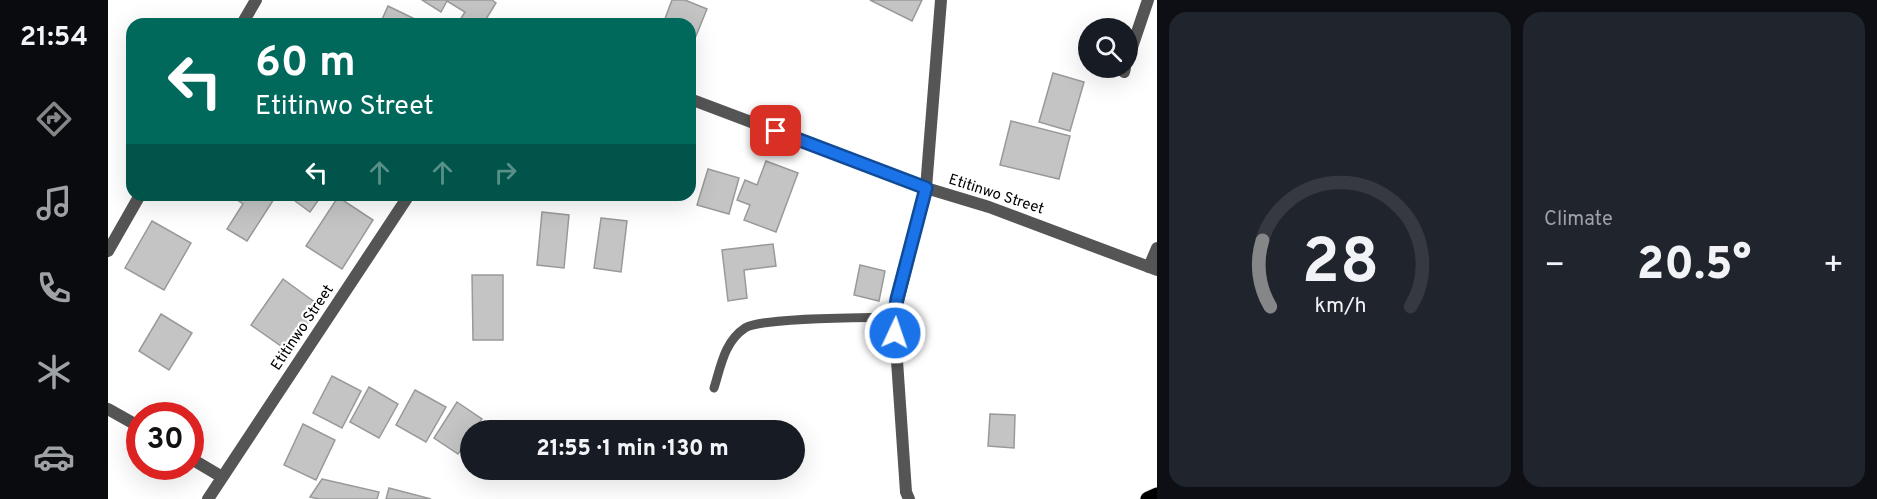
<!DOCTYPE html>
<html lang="en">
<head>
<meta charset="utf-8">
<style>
	:root { --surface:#171b24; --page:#20242c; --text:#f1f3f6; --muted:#9ea1a6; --line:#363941; --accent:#858687 }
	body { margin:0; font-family:Overpass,sans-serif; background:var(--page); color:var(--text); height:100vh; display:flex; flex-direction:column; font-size:22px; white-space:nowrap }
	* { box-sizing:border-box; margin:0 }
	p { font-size:20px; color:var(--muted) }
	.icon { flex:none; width:33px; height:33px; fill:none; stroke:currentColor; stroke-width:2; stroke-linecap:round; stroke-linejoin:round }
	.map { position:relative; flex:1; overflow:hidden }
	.drawer { display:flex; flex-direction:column; gap:12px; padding:12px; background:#0d0f14; width:720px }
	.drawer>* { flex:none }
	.hud { position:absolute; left:18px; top:18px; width:570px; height:183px; border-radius:18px; box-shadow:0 6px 24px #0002; background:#00695c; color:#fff; overflow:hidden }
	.tools { position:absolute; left:970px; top:18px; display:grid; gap:12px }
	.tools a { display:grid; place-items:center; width:60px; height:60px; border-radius:50%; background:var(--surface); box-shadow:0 6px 24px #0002; font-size:30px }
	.speed { position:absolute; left:18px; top:402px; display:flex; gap:12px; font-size:30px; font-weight:700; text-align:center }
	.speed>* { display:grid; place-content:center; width:78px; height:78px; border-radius:50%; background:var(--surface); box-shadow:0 6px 24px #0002; line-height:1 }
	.speed .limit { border:9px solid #d22; background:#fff; color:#111 }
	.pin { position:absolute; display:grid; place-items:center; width:51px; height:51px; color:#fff; margin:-26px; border-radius:12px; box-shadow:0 3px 9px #0006 }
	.me { position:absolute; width:66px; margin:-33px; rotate:3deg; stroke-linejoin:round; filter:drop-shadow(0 0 4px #0008) }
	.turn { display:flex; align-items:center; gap:21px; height:126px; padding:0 30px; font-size:27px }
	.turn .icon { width:78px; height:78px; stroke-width:2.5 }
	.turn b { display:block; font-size:42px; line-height:51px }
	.lanes { display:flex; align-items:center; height:57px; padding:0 30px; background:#0003; justify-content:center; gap:30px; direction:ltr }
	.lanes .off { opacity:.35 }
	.big { font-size:45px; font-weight:800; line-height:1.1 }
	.drawer .widget { flex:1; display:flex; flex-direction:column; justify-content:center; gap:9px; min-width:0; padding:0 21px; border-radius:18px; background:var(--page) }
	.drawer .dial { align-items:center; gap:0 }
	.dial svg { height:156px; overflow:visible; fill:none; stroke:var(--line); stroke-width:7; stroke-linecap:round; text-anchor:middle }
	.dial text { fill:var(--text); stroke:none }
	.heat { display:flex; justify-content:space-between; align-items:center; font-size:33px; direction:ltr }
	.drawer .tiles { flex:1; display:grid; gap:12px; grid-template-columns:repeat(2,1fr) }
	.trip { position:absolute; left:352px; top:420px; width:345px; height:60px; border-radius:30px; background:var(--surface); box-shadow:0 6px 24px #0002; font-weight:800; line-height:60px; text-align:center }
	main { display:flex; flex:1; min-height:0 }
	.menu { display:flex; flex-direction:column; width:108px; justify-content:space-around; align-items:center; background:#090b0e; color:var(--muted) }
	.menu .icon { width:42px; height:42px }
	.menu .selected { color:var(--accent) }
	.menu b { font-size:27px; color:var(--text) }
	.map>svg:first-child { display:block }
	.building { fill:#c4c4c4; stroke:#999; stroke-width:1.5 }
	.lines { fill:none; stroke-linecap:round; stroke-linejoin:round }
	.primary-casing { stroke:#dbdbdb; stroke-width:16 }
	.lane { stroke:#555; stroke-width:9 }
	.street { stroke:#555; stroke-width:12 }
	.primary { stroke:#000; stroke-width:15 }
	.route-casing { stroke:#114b97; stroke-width:15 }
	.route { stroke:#1a73e8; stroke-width:10 }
	.labels { text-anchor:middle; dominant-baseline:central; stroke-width:4.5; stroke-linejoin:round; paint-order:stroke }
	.street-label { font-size:15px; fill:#000; stroke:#fff }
</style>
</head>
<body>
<main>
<nav class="menu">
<b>21:54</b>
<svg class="icon selected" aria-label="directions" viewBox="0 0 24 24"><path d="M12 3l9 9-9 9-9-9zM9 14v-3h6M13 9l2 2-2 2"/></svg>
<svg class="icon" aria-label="music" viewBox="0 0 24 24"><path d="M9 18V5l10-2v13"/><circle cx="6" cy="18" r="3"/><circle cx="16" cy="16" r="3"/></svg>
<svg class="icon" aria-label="phone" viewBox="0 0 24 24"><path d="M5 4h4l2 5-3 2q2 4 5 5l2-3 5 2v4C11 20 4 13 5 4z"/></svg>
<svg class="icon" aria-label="climate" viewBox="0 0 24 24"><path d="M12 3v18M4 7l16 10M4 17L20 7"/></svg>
<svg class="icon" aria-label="car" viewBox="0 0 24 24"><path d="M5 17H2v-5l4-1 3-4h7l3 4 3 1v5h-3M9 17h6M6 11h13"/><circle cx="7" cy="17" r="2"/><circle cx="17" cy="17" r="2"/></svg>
</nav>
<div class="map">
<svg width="1049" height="499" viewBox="0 0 1049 499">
	<rect width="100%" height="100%" fill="#fff"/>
	<g class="building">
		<path d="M314,0h70l4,3 -13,21h-16l-7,-4 5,-8 -18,-11 -6,11z"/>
		<path d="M564,0h13l22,9 -11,27 -6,-3v-9h-27z"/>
		<path d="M762,0h52l-10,21z"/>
		<path d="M280,6l35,17v1h-43z"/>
		<path d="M945,73l31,9 -14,49 -31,-9z"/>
		<path d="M903,121l59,15 -11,43 -59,-14z"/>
		<path d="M658,161l32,12 -22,59 -32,-12 6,-15 -13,-5 8,-20 12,5z"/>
		<path d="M600,169l31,9 -10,36 -32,-9z"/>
		<path d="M122,195h37l7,4 -27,42 -20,-12 16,-25z"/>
		<path d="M179,195h35l-12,17z"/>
		<path d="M230,197l35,23 -31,49 -36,-23z"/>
		<path d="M434,212l27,3 -5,53 -27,-3z"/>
		<path d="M493,218l26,3 -6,51 -27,-4z"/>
		<path d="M44,221l39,22 -27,47 -39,-22z"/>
		<path d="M665,244l3,22 -32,4 3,28 -19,3 -6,-51z"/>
		<path d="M752,265l25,6 -6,30 -25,-6z"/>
		<path d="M364,275h31v65h-30z"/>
		<path d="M175,279l37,27 -32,45 -37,-26z"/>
		<path d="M53,314l31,19 -23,37 -30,-19z"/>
		<path d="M224,376l29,15 -19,37 -29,-15z"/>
		<path d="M261,387l29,17 -19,34 -29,-16z"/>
		<path d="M307,390l31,17 -20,35 -30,-17z"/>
		<path d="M349,402l25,17 -8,11h-3v5l-13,19 -24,-16z"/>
		<path d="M882,414l25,1 -1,33 -26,-2z"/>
		<path d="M195,424l32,16 -19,40 -32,-15z"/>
		<path d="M214,479l57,13 -2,7h-58l-9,-2z"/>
		<path d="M281,488l42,11h-45z"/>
	</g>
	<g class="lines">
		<defs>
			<path id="primary" d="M1040,499l9,-4"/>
		</defs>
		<use href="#primary" class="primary-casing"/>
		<path class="lane" d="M606,388c7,-22 10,-46 31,-60 17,-11 123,-10 149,-11"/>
		<g class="street">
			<path d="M134,24l14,-24"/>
			<path d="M1020,59l20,-59"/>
			<path d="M1016,72l1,-4"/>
			<path d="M582,99l236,89 63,19 168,63"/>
			<path d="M0,251l32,-56"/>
			<path d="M1041,267l8,-19"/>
			<path d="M0,409l32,18"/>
			<path d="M82,458l32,19"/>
			<path d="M100,499l201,-304"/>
			<path d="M801,499l-3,-7 -12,-175 32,-129 15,-188"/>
		</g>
		<use href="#primary" class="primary"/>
	</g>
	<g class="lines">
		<defs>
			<path id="route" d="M668,131l150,57 -29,111 -3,18 1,16"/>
		</defs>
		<use href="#route" class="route-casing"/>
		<use href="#route" class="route"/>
	</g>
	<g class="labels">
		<g class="street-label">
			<text transform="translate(888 195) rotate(18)">Etitinwo Street</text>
			<text transform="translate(195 328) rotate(-56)">Etitinwo Street</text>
		</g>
	</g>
</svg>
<div class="tools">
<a><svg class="icon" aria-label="search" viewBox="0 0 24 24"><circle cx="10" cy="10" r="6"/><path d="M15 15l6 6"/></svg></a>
</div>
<div class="speed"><div class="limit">30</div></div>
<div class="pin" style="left:668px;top:131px;background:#d93025"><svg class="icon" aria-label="arrive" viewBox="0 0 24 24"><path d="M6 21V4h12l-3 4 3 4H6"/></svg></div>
<svg class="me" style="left:787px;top:333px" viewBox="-20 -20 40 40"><circle r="17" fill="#1a73e8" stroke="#fff" stroke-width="3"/><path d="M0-11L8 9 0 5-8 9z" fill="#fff"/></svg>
<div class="trip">21:55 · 1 min · 130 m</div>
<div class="hud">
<div class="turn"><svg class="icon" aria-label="left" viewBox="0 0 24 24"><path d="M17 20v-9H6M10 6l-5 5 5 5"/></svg><div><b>60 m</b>Etitinwo Street</div></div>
<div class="lanes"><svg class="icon" aria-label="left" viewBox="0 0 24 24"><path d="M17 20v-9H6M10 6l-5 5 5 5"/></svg><svg class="icon off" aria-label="ahead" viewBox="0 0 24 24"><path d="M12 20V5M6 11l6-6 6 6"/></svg><svg class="icon off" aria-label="ahead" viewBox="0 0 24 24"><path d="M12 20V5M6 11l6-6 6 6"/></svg><svg class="icon off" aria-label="right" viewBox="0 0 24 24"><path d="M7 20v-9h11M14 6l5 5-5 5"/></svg></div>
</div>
</div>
<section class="drawer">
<div class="tiles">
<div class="widget dial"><svg viewBox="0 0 100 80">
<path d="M14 69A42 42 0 1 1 86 69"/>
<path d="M14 69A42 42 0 0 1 10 35" stroke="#858687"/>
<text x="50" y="56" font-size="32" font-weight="700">28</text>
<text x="50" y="72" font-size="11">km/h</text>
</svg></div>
<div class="widget"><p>Climate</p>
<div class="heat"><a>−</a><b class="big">20.5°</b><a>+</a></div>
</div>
</div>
</section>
</main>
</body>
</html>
